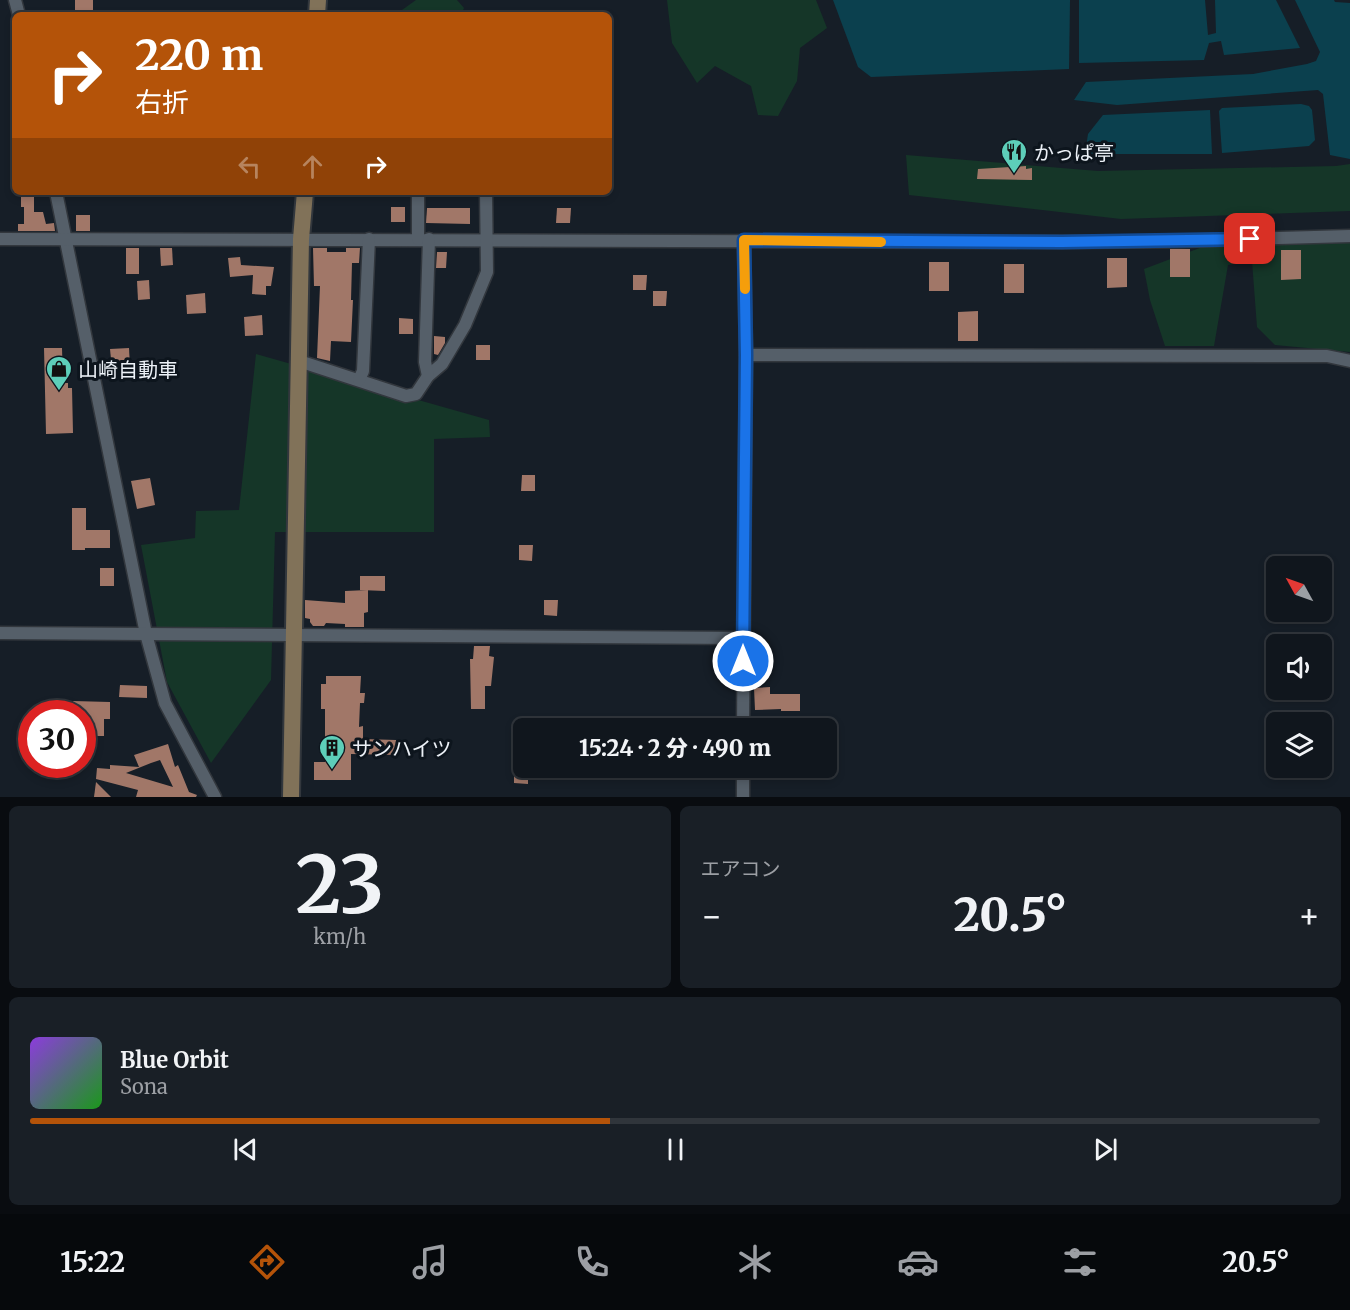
<!DOCTYPE html>
<html lang="ja">
<head>
<meta charset="utf-8">
<style>
	:root { --surface:#10161d; --page:#191f26; --text:#f1f3f6; --muted:#9c9fa4; --line:#30353b; --accent:#b45309 }
	body { margin:0; font-family:Merriweather,"Noto Sans JP",serif; background:var(--page); color:var(--text); height:100vh; display:flex; flex-direction:column; font-size:22px; white-space:nowrap }
	* { box-sizing:border-box; margin:0 }
	p { font-size:20px; color:var(--muted) }
	.icon { flex:none; width:33px; height:33px; fill:none; stroke:currentColor; stroke-width:2; stroke-linecap:round; stroke-linejoin:round }
	.map { position:relative; height:797px; overflow:hidden }
	.details { display:flex; flex-direction:column; gap:9px; padding:9px; background:#090c10; flex:1 }
	.details>* { flex:none }
	.hud { position:absolute; left:12px; top:12px; width:600px; height:183px; border-radius:9px; box-shadow:0 3px 9px #0003,0 0 0 2px var(--line); background:#b45309; color:#fff; overflow:hidden }
	.needle { width:39px; rotate:310deg }
	.tools { position:absolute; left:1266px; top:556px; display:grid; gap:12px }
	.tools a { display:grid; place-items:center; width:66px; height:66px; border-radius:9px; background:var(--surface); box-shadow:0 3px 9px #0003,0 0 0 2px var(--line); font-size:30px }
	.speed { position:absolute; left:18px; top:700px; display:flex; gap:12px; font-size:30px; font-weight:700; text-align:center }
	.speed>* { display:grid; place-content:center; width:78px; height:78px; border-radius:50%; background:var(--surface); box-shadow:0 3px 9px #0003,0 0 0 2px var(--line); line-height:1 }
	.speed .limit { border:9px solid #d22; background:#fff; color:#111 }
	.pin { position:absolute; display:grid; place-items:center; width:51px; height:51px; color:#fff; margin:-26px; border-radius:12px; box-shadow:0 3px 9px #0006 }
	.me { position:absolute; width:66px; margin:-33px; rotate:0deg; stroke-linejoin:round; filter:drop-shadow(0 0 4px #0008) }
	.turn { display:flex; align-items:center; gap:21px; height:126px; padding:0 24px; font-size:27px }
	.turn .icon { width:78px; height:78px; stroke-width:2.5 }
	.turn b { display:block; font-size:42px; line-height:51px }
	.lanes { display:flex; align-items:center; height:57px; padding:0 24px; background:#0003; justify-content:center; gap:30px; direction:ltr }
	.lanes .off { opacity:.35 }
	.big { font-size:45px; font-weight:800; line-height:1.1 }
	.details .widget { flex:1; display:flex; flex-direction:column; justify-content:center; gap:9px; min-width:0; padding:0 21px; border-radius:9px; background:var(--page) }
	.details .dial { align-items:center; gap:0 }
	.dial b { font-size:78px; line-height:1 }
	.song { display:flex; align-items:center; gap:18px }
	.cover { width:72px; height:72px; border-radius:9px; background:linear-gradient(135deg,hsl(270 70% 55%),hsl(120 70% 35%)) }
	.played { height:6px; border-radius:3px; background:linear-gradient(90deg,var(--accent) 45%,var(--line) 45%) }
	.keys { display:flex; justify-content:space-around; direction:ltr }
	.heat { display:flex; justify-content:space-between; align-items:center; font-size:33px; direction:ltr }
	.details .tiles { flex:1; display:grid; gap:9px; grid-template-columns:1fr 1fr }
	.widget:last-child { grid-column:span 2 }
	.trip { position:absolute; left:513px; top:718px; width:324px; height:60px; border-radius:9px; background:var(--surface); box-shadow:0 3px 9px #0003,0 0 0 2px var(--line); font-weight:800; line-height:60px; text-align:center }
	.menu { display:flex; height:96px; justify-content:space-around; align-items:center; background:#06090c; color:var(--muted) }
	.menu .icon { width:42px; height:42px }
	.menu .selected { color:var(--accent) }
	.menu b { font-size:27px; color:var(--text) }
	.map>svg:first-child { display:block }
	.green { fill:#153628 }
	.water { fill:#0b404e }
	.building { fill:#a17768; fill-rule:evenodd }
	.lines { fill:none; stroke-linecap:round; stroke-linejoin:round }
	.street-casing { stroke:#32373d; stroke-width:15 }
	.secondary-casing { stroke:#32373d; stroke-width:20 }
	.street { stroke:#555f69; stroke-width:12 }
	.secondary { stroke:#817259; stroke-width:16 }
	.route-casing { stroke:#114b97; stroke-width:15 }
	.route { stroke:#1a73e8; stroke-width:10 }
	.slow { stroke:#f59e0b; stroke-width:10 }
	.labels { text-anchor:middle; dominant-baseline:central; stroke-width:6; stroke-linejoin:round; paint-order:stroke }
	.poi-label { font-size:20px; fill:#ecf1f7; stroke:#0d151d; text-anchor:start }
</style>
</head>
<body>
<div class="map">
<svg width="1350" height="797" viewBox="0 0 1350 797">
	<rect width="100%" height="100%" fill="#161e27"/>
	<g class="green">
		<path d="M416,0h41l7,8 -3,7h-60l1,-5z"/>
		<path d="M667,0h149l11,28 -27,20 -3,33 -19,35 -20,-1 -7,-29 -36,-20 -18,17 -25,-40z"/>
		<path d="M906,155l192,16 238,-5 14,-2v47l-229,8 -212,-24z"/>
		<path d="M1350,242v110l-75,-7 -18,-18 -5,-66 -24,4 -14,81h-49l-15,-46 -6,-31 61,-23z"/>
		<path d="M256,354l233,66 1,17 -56,2v93h-159l-4,148 -60,83 -44,-81 -26,-137 54,-7 1,-27 43,-1z"/>
	</g>
	<g class="water">
		<path d="M833,0h237l-1,69 -198,8 -13,-10z"/>
		<path d="M1079,0h126l3,35 8,-2 -1,-33h61l24,48 -76,7 -3,-14 -12,2 -5,17 -125,3z"/>
		<path d="M1295,0h39l1,2 15,1v156l-20,-4 -7,-61 -5,-4 -201,15 -43,-5 12,-18 167,-8 54,-10 9,-3 4,-9z"/>
		<path d="M1301,104l8,2 3,4 3,30 -6,6 -87,7 -3,-42 3,-3z"/>
		<path d="M1210,110l2,44h-127l3,-20 15,-19z"/>
	</g>
	<g class="building">
		<rect x="75" y="0" width="18" height="10"/>
		<path d="M1026,166v3l6,-1v12l-55,-1 1,-10z"/>
		<path d="M21,192h13v20h9l3,12 8,-1 1,8h-37v-7h6v-17h-3z"/>
		<rect x="391" y="207" width="14" height="15"/>
		<path d="M427,208h43v16l-44,-1z"/>
		<path d="M557,208h14l-1,15h-14z"/>
		<rect x="76" y="215" width="14" height="16"/>
		<rect x="126" y="248" width="13" height="26"/>
		<path d="M160,248h12l1,17 -12,1z"/>
		<path d="M313,248h14v4h19v-4h14l-1,15h-7l-1,37h2l-2,42 -20,-1 -1,20 -13,-3 3,-72h-6z"/>
		<rect x="1170" y="249" width="20" height="28"/>
		<path d="M1281,250h20v29l-20,1z"/>
		<path d="M437,252h10l-1,16h-10z"/>
		<path d="M240,257l1,8 33,2 -3,19h-5v9l-14,-1 1,-19 -23,2 -2,-19z"/>
		<path d="M1107,258h20v29l-20,1z"/>
		<rect x="929" y="262" width="20" height="29"/>
		<rect x="1004" y="264" width="20" height="29"/>
		<path d="M633,275h14l-1,15h-13z"/>
		<path d="M149,280l1,19 -12,1 -1,-19z"/>
		<path d="M653,291h14l-1,15h-13z"/>
		<path d="M205,293l1,20 -19,1 -1,-19z"/>
		<path d="M978,311v30h-20v-29z"/>
		<path d="M262,315l1,20 -18,1 -1,-19z"/>
		<path d="M399,318l14,1v15h-14z"/>
		<path d="M434,336l11,1v6l-7,12 -4,-1z"/>
		<rect x="476" y="345" width="14" height="15"/>
		<path d="M44,348h18l1,35h5v5h4l1,45 -27,1z"/>
		<path d="M129,348l1,19 -18,2 -2,-20z"/>
		<path d="M522,475h13v16h-14z"/>
		<path d="M150,478l5,27 -18,4 -6,-28z"/>
		<path d="M72,508h14v22h24v18h-25v2h-13z"/>
		<path d="M519,545h14l-1,16 -13,-1z"/>
		<rect x="100" y="568" width="14" height="18"/>
		<path d="M360,576h25v15l-25,-1z"/>
		<path d="M368,590v22l-4,1v14h-19v-3l-19,-1 -2,3h-11l-3,-4v-3l-5,-1v-18l40,3v-12z"/>
		<path d="M544,600h14l-1,16 -13,-1z"/>
		<path d="M474,646h16l-1,10 5,1 -3,29h-6v23h-14l-1,-50h3z"/>
		<path d="M326,676h35l-1,17h5l-1,10h-4l-1,24 4,-1v13l33,1v15l-45,-1v26h-37v-18h11v-53h-4v-25h5z"/>
		<path d="M120,685l27,1v12l-28,-1z"/>
		<path d="M770,687v7h30v17h-19v-2l-26,1 -1,-22z"/>
		<path d="M73,701l37,1v17h-6v17h-22v-22h-9z"/>
		<path d="M168,744l7,23 3,-2 11,27 8,3 -1,2h-60l2,-7 -42,-11 1,-11 13,1v-4l29,2 -5,-12zM160,760l13,27 -47,-14 25,-10z"/>
		<path d="M514,768h14v16l-14,-1z"/>
		<path d="M96,782l15,15h-17z"/>
	</g>
	<g class="lines">
		<defs>
			<g id="street">
				<path d="M15,0l4,15"/>
				<path d="M56,192l90,442 19,69 50,94"/>
				<path d="M0,239l1062,3 119,-1 169,-5"/>
				<path d="M418,239v-47"/>
				<path d="M746,355l581,1 23,5"/>
				<path d="M299,361l107,35 10,-2 12,-18 14,-12 23,-39 22,-53 -1,-80"/>
				<path d="M428,376l-3,-14 4,-123"/>
				<path d="M359,380l4,-9 6,-132"/>
				<path d="M0,633l743,5"/>
				<path d="M743,729l3,-374 -2,-114"/>
				<path d="M743,797v-29"/>
			</g>
			<g id="secondary">
				<path d="M317,15l1,-15"/>
				<path d="M291,797l10,-558 4,-47"/>
			</g>
		</defs>
		<use href="#street" class="street-casing"/>
		<use href="#secondary" class="secondary-casing"/>
		<use href="#street" class="street"/>
		<use href="#secondary" class="secondary"/>
	</g>
	<g class="lines">
		<defs>
			<path id="route" d="M743,661l3,-306 -2,-115 318,2 188,-3"/>
		</defs>
		<use href="#route" class="route-casing"/>
		<use href="#route" class="route"/>
		<path class="slow" d="M745,289l-1,-49 137,2"/>
	</g>
	<defs>
		<symbol id="restaurant-pin" viewBox="-11 -11 22 30"><path d="M0 17L-7.5 6A9.5 9.5 0 1 1 7.5 6Z" fill="#5dceb9" stroke="#0d151d"/><path d="M-5-6h1v4h1v-4h1v4h1v-4h1v5L-1.5 .5V6h-2V.5L-5-1ZM5-6V6H3V1.5H1.5Q1.5-4 5-6Z" fill="#111"/></symbol>
		<symbol id="shop-pin" viewBox="-11 -11 22 30"><path d="M0 17L-7.5 6A9.5 9.5 0 1 1 7.5 6Z" fill="#5dceb9" stroke="#0d151d"/><path d="M-5-2.5h2.3a2.7 3.5 0 0 1 5.4 0H5L5.5 6h-11ZM-1.5-2.5h3a1.5 2.3 0 0 0-3 0Z" fill="#111"/></symbol>
		<symbol id="building-pin" viewBox="-11 -11 22 30"><path d="M0 17L-7.5 6A9.5 9.5 0 1 1 7.5 6Z" fill="#5dceb9" stroke="#0d151d"/><path d="M-4-6H4V6H1V3H-1V6H-4ZM-2.5-4.3h1.7v1.8h-1.7ZM.8-4.3h1.7v1.8H.8ZM-2.5-1h1.7V.8h-1.7ZM.8-1h1.7V.8H.8Z" fill="#111"/></symbol>
	</defs>
	<g fill-rule="evenodd">
		<use href="#restaurant-pin" x="999" y="137" width="30" height="40"/>
		<use href="#shop-pin" x="44" y="354" width="30" height="40"/>
		<use href="#building-pin" x="317" y="733" width="30" height="40"/>
	</g>
	<g class="labels">
		<g class="poi-label">
			<text x="1034" y="152">かっぱ亭</text>
			<text x="78" y="369">山崎自動車</text>
			<text x="352" y="748">サンハイツ</text>
		</g>
	</g>
</svg>
<div class="tools">
<a><svg class="needle" viewBox="-14 -14 28 28"><path d="M0-13l5 13h-10z" fill="#e53935"/><path d="M0 13l5-13h-10z" fill="#9c9fa4"/></svg></a>
<a><svg class="icon" aria-label="sound" viewBox="0 0 24 24"><path d="M4 9h4l5-4v14l-5-4H4zM17 9q2 3 0 6"/></svg></a>
<a><svg class="icon" aria-label="layers" viewBox="0 0 24 24"><path d="M12 4l9 5-9 5-9-5zM3 14l9 5 9-5"/></svg></a>
</div>
<div class="speed"><div class="limit">30</div></div>
<div class="pin" style="left:1250px;top:239px;background:#d93025"><svg class="icon" aria-label="arrive" viewBox="0 0 24 24"><path d="M6 21V4h12l-3 4 3 4H6"/></svg></div>
<svg class="me" style="left:743px;top:661px" viewBox="-20 -20 40 40"><circle r="17" fill="#1a73e8" stroke="#fff" stroke-width="3"/><path d="M0-11L8 9 0 5-8 9z" fill="#fff"/></svg>
<div class="trip">15:24 · 2 分 · 490 m</div>
<div class="hud">
<div class="turn"><svg class="icon" aria-label="right" viewBox="0 0 24 24"><path d="M7 20v-9h11M14 6l5 5-5 5"/></svg><div><b>220 m</b>右折</div></div>
<div class="lanes"><svg class="icon off" aria-label="left" viewBox="0 0 24 24"><path d="M17 20v-9H6M10 6l-5 5 5 5"/></svg><svg class="icon off" aria-label="ahead" viewBox="0 0 24 24"><path d="M12 20V5M6 11l6-6 6 6"/></svg><svg class="icon" aria-label="right" viewBox="0 0 24 24"><path d="M7 20v-9h11M14 6l5 5-5 5"/></svg></div>
</div>
</div>
<section class="details">
<div class="tiles">
<div class="widget dial"><b>23</b><p>km/h</p></div>
<div class="widget"><p>エアコン</p>
<div class="heat"><a>−</a><b class="big">20.5°</b><a>+</a></div>
</div>
<div class="widget">
<div class="song"><i class="cover"></i><div><b>Blue Orbit</b><p>Sona</p></div></div>
<div class="played"></div>
<div class="keys"><svg class="icon" aria-label="previous" viewBox="0 0 24 24"><path d="M18 5L8 12l10 7zM5 5v14"/></svg><svg class="icon" aria-label="pause" viewBox="0 0 24 24"><path d="M8 5v14M16 5v14"/></svg><svg class="icon" aria-label="next" viewBox="0 0 24 24"><path d="M6 5l10 7-10 7zM19 5v14"/></svg></div>
</div>
</div>
</section>
<nav class="menu">
<b>15:22</b>
<svg class="icon selected" aria-label="directions" viewBox="0 0 24 24"><path d="M12 3l9 9-9 9-9-9zM9 14v-3h6M13 9l2 2-2 2"/></svg>
<svg class="icon" aria-label="music" viewBox="0 0 24 24"><path d="M9 18V5l10-2v13"/><circle cx="6" cy="18" r="3"/><circle cx="16" cy="16" r="3"/></svg>
<svg class="icon" aria-label="phone" viewBox="0 0 24 24"><path d="M5 4h4l2 5-3 2q2 4 5 5l2-3 5 2v4C11 20 4 13 5 4z"/></svg>
<svg class="icon" aria-label="climate" viewBox="0 0 24 24"><path d="M12 3v18M4 7l16 10M4 17L20 7"/></svg>
<svg class="icon" aria-label="car" viewBox="0 0 24 24"><path d="M5 17H2v-5l4-1 3-4h7l3 4 3 1v5h-3M9 17h6M6 11h13"/><circle cx="7" cy="17" r="2"/><circle cx="17" cy="17" r="2"/></svg>
<svg class="icon" aria-label="filters" viewBox="0 0 24 24"><path d="M4 7h16M4 17h16"/><circle cx="9" cy="7" r="2"/><circle cx="15" cy="17" r="2"/></svg>
<b>20.5°</b>
</nav>
</body>
</html>
